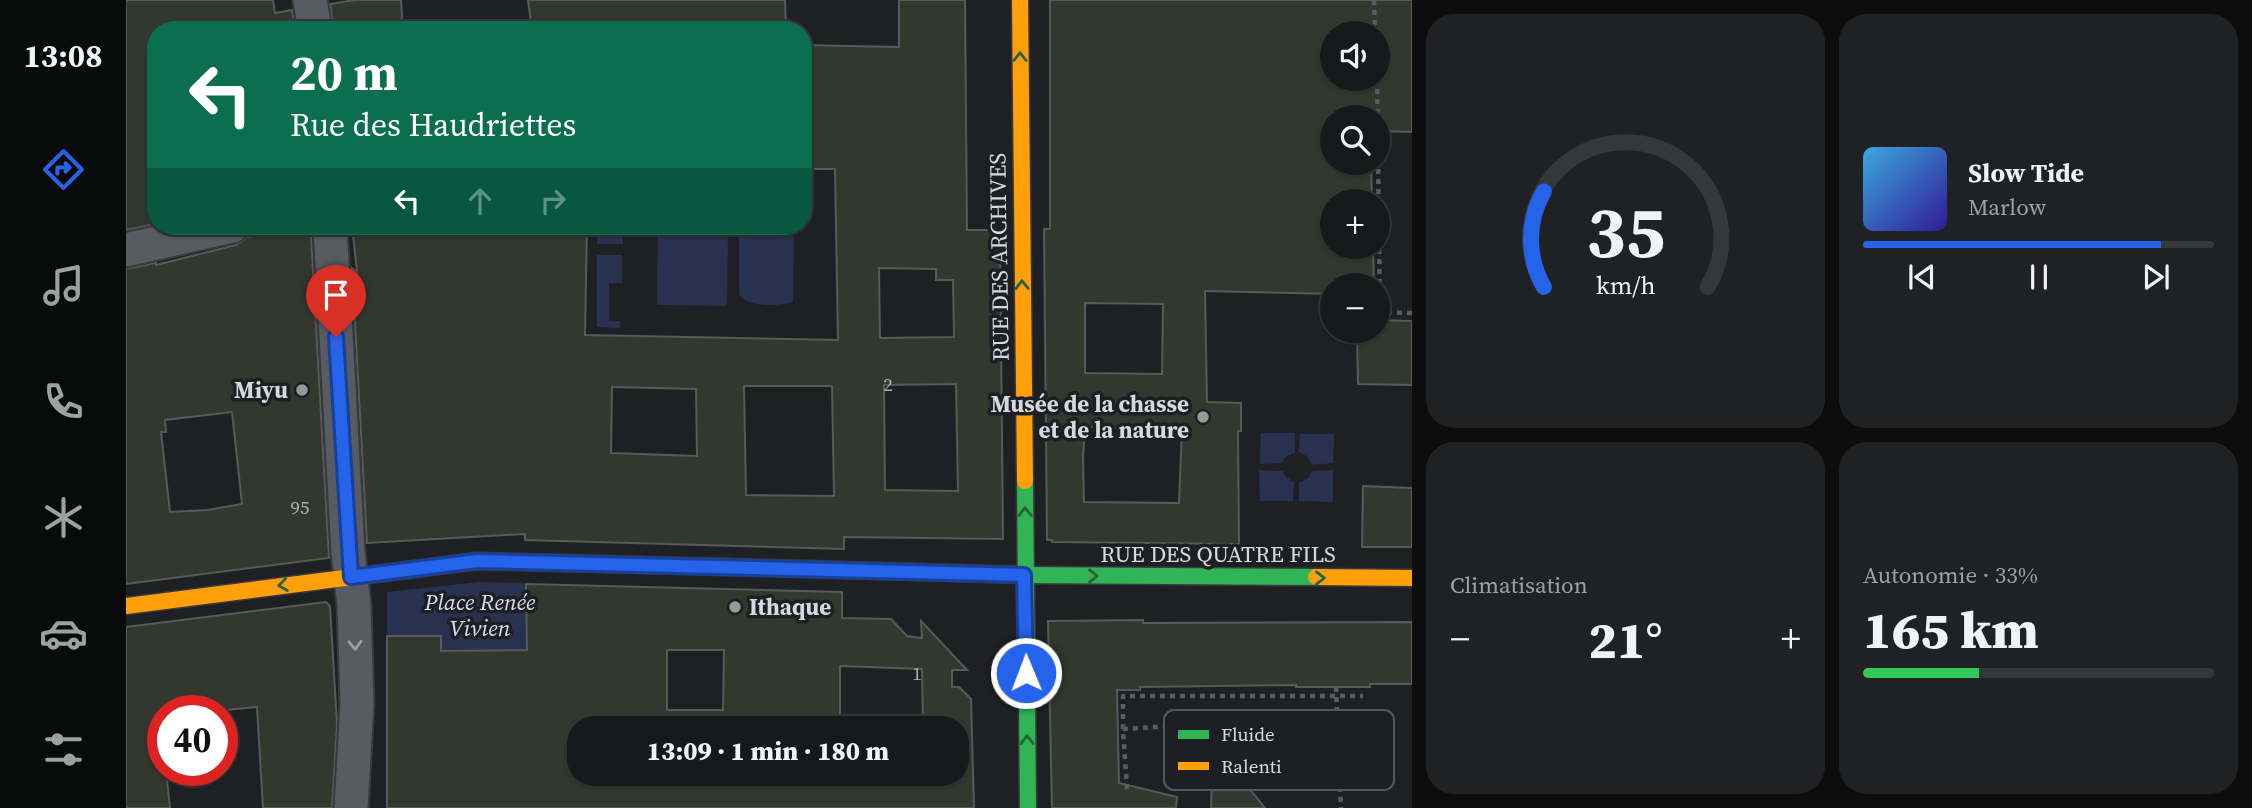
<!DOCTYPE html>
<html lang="fr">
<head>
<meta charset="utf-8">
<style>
	:root { --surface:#17181a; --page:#202123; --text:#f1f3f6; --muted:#9ea0a2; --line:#363739; --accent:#2563eb }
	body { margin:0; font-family:"Source Serif 4",serif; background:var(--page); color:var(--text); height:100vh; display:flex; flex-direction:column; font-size:26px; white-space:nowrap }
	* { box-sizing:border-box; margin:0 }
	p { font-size:23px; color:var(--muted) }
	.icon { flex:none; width:38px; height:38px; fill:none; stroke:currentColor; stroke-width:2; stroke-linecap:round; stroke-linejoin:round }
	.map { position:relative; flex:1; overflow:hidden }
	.drawer { display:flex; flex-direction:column; gap:14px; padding:14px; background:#0d0d0e; width:840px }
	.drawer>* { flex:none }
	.banner { position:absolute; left:21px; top:21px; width:665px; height:214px; border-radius:28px; box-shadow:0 2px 5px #0004,0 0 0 2px var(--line); background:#0b6e4f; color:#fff; overflow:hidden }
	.fabs { position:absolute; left:1194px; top:21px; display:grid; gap:14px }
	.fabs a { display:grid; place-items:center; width:70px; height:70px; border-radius:50%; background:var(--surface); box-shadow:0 2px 5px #0004,0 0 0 2px var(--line); font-size:35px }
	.speed { position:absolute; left:21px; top:695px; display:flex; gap:14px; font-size:35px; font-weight:700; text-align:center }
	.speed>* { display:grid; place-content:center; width:91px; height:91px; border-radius:50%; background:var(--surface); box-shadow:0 2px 5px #0004,0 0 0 2px var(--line); line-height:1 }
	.speed .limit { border:10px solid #d22; background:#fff; color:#111 }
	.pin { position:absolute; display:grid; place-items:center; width:60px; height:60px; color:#fff; margin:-72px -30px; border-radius:50% 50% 50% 0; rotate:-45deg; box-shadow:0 0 7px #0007 }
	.pin .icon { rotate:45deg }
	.me { position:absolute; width:77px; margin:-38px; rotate:359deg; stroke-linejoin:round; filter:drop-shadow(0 0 5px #0008) }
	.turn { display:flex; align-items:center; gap:24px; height:147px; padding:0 28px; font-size:32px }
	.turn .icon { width:91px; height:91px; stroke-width:2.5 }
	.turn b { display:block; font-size:49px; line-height:60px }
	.lanes { display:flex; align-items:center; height:66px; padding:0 28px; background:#0003; justify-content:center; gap:35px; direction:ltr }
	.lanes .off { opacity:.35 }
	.big { font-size:52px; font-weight:800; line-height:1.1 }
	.drawer .card { flex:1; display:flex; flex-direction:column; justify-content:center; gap:10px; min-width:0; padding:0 24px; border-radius:28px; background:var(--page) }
	.drawer .dial { align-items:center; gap:0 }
	.dial svg { height:182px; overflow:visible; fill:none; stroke:var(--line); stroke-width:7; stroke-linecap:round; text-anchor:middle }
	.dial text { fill:var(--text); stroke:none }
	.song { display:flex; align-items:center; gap:21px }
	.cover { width:84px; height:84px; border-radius:10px; background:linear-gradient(135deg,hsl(200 70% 55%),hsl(250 70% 35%)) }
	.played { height:7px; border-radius:4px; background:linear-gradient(90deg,var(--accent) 85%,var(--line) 85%) }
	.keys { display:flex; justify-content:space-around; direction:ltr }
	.heat { display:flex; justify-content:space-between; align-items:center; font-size:38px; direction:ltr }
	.charge { height:10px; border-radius:5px; background:linear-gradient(90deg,#34c759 33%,var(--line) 0) }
	.drawer .tiles { flex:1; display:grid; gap:14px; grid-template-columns:repeat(2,1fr) }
	.trip { position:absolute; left:441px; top:716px; width:402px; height:70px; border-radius:28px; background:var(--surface); box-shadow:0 2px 5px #0004,0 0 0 2px var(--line); font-weight:800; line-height:70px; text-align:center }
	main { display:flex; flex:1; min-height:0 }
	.dock { display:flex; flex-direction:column; width:126px; justify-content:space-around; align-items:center; background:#090a0a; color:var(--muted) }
	.dock .icon { width:49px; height:49px }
	.dock .active { color:var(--accent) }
	.dock b { font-size:32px; color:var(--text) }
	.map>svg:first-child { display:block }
	.green { fill:#283250 }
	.building { fill:#33382e; stroke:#585959; stroke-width:2; fill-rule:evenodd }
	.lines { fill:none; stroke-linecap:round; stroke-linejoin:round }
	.street-casing { stroke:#3a3a3c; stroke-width:37 }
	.fast-casing { stroke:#3a3a3c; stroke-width:19 }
	.slow-casing { stroke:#3a3a3c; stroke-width:19 }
	.path { stroke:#5a5c61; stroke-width:4.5; stroke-dasharray:5 5; stroke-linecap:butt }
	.street { stroke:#585b62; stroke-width:33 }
	.fast { stroke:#30b455; stroke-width:16 }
	.slow { stroke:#ff9f0a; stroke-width:16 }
	.oneway { stroke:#26623b }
	.oneway2 { stroke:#9ea0a6 }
	.route-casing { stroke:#184099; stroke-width:18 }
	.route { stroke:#2563eb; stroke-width:12 }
	.poi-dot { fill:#97989c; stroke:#1d1f25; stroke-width:2.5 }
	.labels { text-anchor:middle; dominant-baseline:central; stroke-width:7; stroke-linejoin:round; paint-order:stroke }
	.number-label { font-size:19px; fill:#afb1b1 }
	.street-label { font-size:23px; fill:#d8d9dd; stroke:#1d1f25 }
	.poi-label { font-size:23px; font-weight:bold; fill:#d8d9dd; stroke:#1d1f25; text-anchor:end }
	.park-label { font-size:23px; font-style:italic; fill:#d8dfef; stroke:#1d1f25 }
	.key { fill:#1d1f25; stroke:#55575c; stroke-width:2 }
	.key-label { font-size:19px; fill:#d8d9dd }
</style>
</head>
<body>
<main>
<nav class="dock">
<b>13:08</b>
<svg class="icon active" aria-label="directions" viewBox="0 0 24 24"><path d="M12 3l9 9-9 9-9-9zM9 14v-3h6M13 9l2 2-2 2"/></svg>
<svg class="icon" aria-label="music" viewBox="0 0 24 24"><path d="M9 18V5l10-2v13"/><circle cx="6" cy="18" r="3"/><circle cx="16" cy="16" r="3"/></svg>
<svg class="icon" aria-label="phone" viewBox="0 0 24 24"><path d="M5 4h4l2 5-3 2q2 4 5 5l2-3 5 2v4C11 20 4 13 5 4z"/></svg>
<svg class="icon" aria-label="climate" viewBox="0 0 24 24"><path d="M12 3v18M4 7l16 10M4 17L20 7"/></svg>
<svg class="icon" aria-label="car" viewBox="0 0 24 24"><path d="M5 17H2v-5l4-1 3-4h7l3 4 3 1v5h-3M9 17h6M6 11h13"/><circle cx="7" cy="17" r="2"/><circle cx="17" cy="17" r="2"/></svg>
<svg class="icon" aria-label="filters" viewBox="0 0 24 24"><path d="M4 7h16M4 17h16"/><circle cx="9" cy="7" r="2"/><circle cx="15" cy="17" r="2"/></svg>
</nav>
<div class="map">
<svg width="1286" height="808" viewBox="0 0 1286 808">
	<rect width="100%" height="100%" fill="#1f2023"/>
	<g class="green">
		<rect x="471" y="226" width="26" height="18"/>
		<path d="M532,230h70l-1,76 -70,-1z"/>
		<path d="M622,230c14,0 38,-5 46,7l-1,65c-14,4 -47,6 -54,-8v-56z"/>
		<path d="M471,255h25v28h-13v38h11v7l-23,-1z"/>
		<path d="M1135,433h34v20l-9,3 -4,7 -22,1z"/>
		<path d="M1174,434h34l-1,29 -21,2 -4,-8 -9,-5z"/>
		<path d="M1133,470l23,1 4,6 8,5 -1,19h-33z"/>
		<path d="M1207,470v32l-34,-1v-18l9,-5 4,-7z"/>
		<path d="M353,582l47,1 1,66 -86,2 -1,-15h-53v-44z"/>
	</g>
	<g class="building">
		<path d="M0,0h147l2,13 17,-3 3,20h-139v194l-30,6z"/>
		<path d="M229,0h46l2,30h-69l-4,-26z"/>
		<path d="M402,0h257l1,30h-254z"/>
		<path d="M773,0h66l2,230h33l3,309 -159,-2v12l-319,-9v-6l-158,9 -15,-275 5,4 -5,-46h235l-2,109 253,5 -3,-171h-32v-124l96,2zM753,268l57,1v11h17l1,57 -74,1zM830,384l2,107 -73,-1 -1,-105zM618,386h88l2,110 -88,-1zM486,387l84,2 1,67 -86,-3z"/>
		<path d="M924,0h362v132l-35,-1v-14h-45v46h39l1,38h-40v46h41l1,38h-42v9l-127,-3 2,111 34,1v28h-3l1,113 -187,-2v-2h-5l-3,-311h6zM1206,33h45v46h-45zM959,303l78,1 -1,70 -77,-1zM959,427l97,3 -3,73 -95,-1 -1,-44z"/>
		<path d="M173,226l12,10 18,322 -203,26v-315l30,-6v2l80,-20 11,-8zM106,412l10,92 -34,6 -38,2 -9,-80h5l-1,-12z"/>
		<path d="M1251,320l35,1v64l-54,-1 -1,-53h20z"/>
		<path d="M1237,486l49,2v59h-50z"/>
		<path d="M400,584l316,8v26l49,1 16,17 15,2 -1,-17 46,49h-15v17h7l12,12 3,109h-587v-172h54v15l86,-1zM541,650h57l-1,60h-56zM714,666l82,3 1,59h34v46h-378v-46h261z"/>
		<path d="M200,602l4,4 7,118 -5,84h-69l-6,-101 -31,3h-63v60h3l4,38h-44v-181z"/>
		<path d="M1017,620v3l269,-1v62h-42v3h-74v-2l-156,2v3h-23l2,93 58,14 -1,11h-124l-4,-187z"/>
		<path d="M1086,776h27l26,32h-54z"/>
	</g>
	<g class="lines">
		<defs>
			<g id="street">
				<path d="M184,0l5,30"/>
				<path d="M204,226l18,326 6,53 3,98 -6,105"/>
				<path d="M0,250l106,-24"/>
			</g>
			<g id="fast">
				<path d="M899,481l3,327"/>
				<path d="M604,567l294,8 292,2"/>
			</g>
			<g id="slow">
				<path d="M894,0l5,481"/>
				<path d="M1190,577l96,1"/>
				<path d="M0,606l351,-45 253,6"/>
			</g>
		</defs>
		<use href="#street" class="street-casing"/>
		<use href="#fast" class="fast-casing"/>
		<use href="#slow" class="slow-casing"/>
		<g class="path">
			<path d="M1248,0l1,33"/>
			<path d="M1251,79l3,233 32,1"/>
			<path d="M1210,687l5,121"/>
			<path d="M997,729v-33h240"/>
			<path d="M1001,789l-4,-60 148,-9 66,21"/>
		</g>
		<use href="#street" class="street"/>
		<use href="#fast" class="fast"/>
		<use href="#slow" class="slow"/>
	</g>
	<defs><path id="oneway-chevron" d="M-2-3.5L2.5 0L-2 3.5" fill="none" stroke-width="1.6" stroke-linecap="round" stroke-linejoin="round" transform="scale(1.75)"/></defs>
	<g class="oneway">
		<use href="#oneway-chevron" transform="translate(894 57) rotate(-90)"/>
		<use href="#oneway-chevron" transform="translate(896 285) rotate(-91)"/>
		<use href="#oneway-chevron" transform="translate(899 512) rotate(-91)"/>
		<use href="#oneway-chevron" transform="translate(967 576)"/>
		<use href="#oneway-chevron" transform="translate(1194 578)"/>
		<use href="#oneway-chevron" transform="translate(157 585) rotate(172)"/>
		<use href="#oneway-chevron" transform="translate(901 740) rotate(-91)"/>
	</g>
	<use class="oneway2" href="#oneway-chevron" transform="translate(229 645) rotate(88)"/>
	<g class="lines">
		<defs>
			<path id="route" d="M210,337l15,240 126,-16 547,14 2,98"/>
		</defs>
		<use href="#route" class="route-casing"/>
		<use href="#route" class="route"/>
	</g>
	<g class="poi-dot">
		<circle cx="176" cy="390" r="7"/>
		<circle cx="1077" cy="417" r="7"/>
		<circle cx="609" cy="607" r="7"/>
	</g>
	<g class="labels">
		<g class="number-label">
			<text x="762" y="384">2</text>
			<text x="174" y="507">95</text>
			<text x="791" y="673">1</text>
		</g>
		<g class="street-label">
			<text transform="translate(873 257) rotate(-91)">RUE DES ARCHIVES</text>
			<text x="1092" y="554">RUE DES QUATRE FILS</text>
		</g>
		<g class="poi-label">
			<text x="162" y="390">Miyu</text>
			<text x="1063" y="404">Musée de la chasse<tspan x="1063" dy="26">et de la nature</tspan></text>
			<text x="623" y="607" text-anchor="start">Ithaque</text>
		</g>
		<g class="park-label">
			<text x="354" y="602">Place Renée<tspan x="354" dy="26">Vivien</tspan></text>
		</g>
	</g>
	<rect x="1038" y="710" width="230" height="80" rx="10" class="key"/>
	<rect x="1052" y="730" width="31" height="9" fill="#30b455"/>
	<rect x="1052" y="762" width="31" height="8" fill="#ff9f0a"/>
	<g class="key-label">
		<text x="1095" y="741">Fluide</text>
		<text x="1095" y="773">Ralenti</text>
	</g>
</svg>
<div class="fabs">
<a><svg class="icon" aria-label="sound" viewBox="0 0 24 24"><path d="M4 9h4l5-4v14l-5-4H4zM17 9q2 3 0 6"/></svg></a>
<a><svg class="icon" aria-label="search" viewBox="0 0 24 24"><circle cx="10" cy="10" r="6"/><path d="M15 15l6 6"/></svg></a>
<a>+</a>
<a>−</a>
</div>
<div class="speed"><div class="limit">40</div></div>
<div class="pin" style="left:210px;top:337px;background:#d93025"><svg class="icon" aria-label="arrive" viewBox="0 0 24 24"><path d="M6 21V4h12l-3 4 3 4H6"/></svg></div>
<svg class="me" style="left:900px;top:673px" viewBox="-20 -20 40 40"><circle r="17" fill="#2563eb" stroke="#fff" stroke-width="3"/><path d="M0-11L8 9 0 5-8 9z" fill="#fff"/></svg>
<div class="trip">13:09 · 1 min · 180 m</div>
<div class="banner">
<div class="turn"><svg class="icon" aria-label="left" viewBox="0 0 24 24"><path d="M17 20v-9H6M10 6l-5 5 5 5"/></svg><div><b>20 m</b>Rue des Haudriettes</div></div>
<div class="lanes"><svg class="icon" aria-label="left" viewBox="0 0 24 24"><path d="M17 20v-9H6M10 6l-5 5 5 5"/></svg><svg class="icon off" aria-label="ahead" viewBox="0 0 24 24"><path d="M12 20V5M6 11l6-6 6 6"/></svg><svg class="icon off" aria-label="right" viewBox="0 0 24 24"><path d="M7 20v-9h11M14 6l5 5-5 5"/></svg></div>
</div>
</div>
<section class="drawer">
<div class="tiles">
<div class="card dial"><svg viewBox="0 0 100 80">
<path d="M14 69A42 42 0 1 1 86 69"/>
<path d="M14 69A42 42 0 0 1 14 27" stroke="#2563eb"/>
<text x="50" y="56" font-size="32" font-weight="700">35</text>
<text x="50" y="72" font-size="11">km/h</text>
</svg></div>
<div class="card">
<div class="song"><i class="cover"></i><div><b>Slow Tide</b><p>Marlow</p></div></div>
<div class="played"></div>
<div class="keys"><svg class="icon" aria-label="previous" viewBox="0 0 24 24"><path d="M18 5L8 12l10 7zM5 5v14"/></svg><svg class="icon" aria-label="pause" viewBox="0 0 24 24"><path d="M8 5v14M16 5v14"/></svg><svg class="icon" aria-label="next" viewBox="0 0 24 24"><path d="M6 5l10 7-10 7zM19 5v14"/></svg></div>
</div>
<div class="card"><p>Climatisation</p>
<div class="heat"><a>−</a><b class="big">21°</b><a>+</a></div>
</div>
<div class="card"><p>Autonomie · 33%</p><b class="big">165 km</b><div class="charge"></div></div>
</div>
</section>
</main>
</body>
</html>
